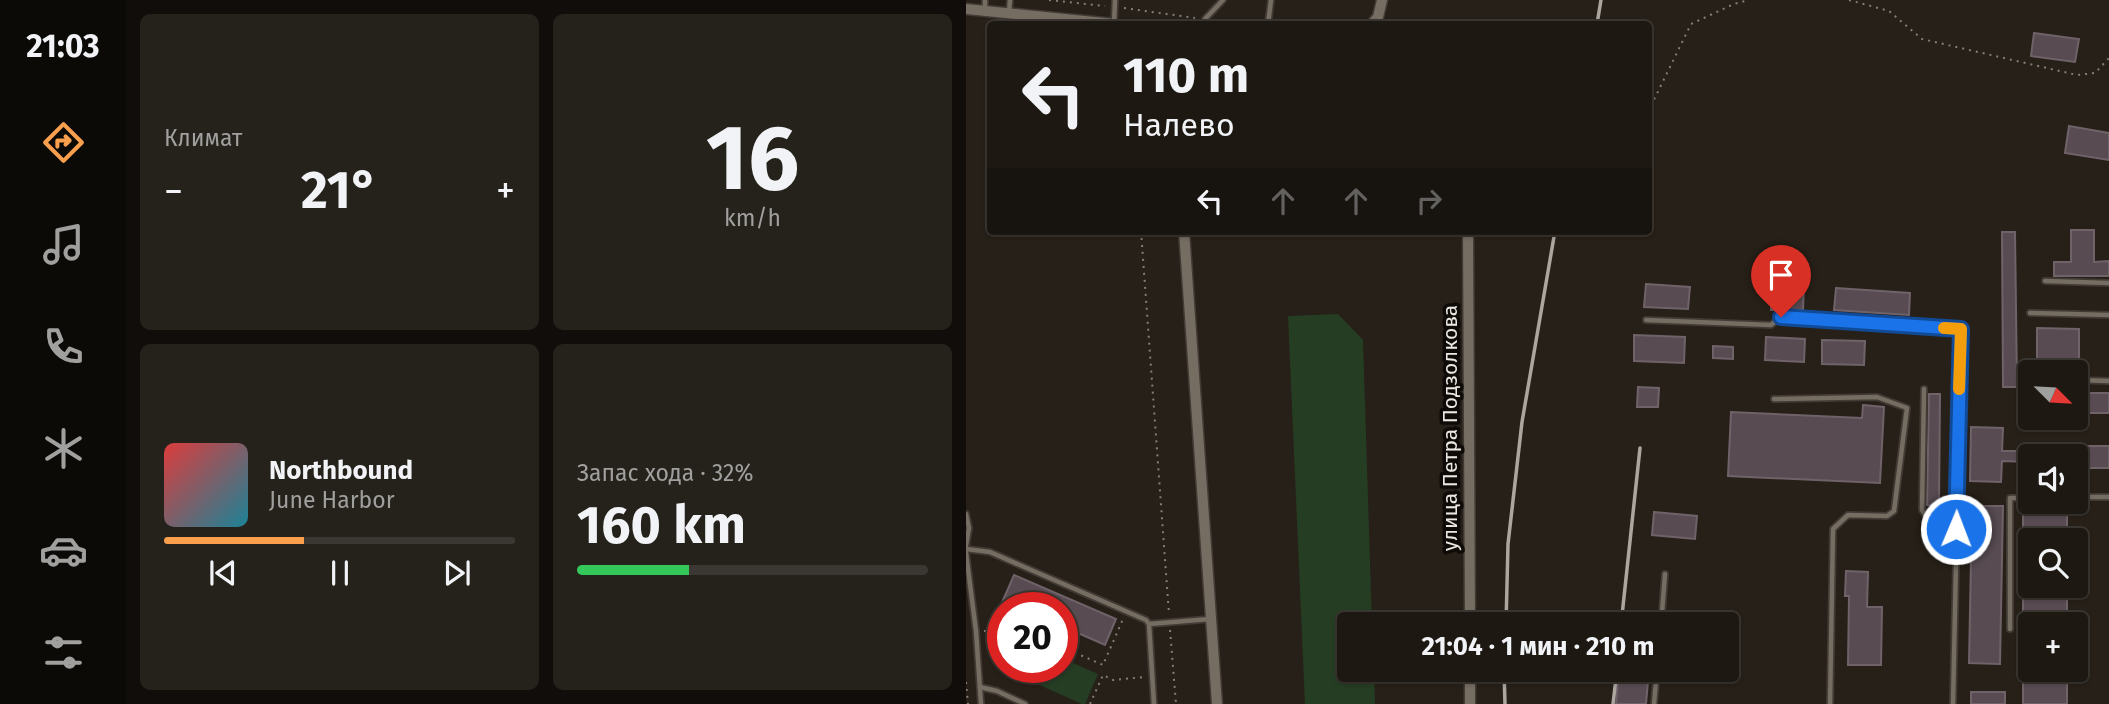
<!DOCTYPE html>
<html lang="ru">
<head>
<meta charset="utf-8">
<style>
	:root { --surface:#1d1812; --page:#25211b; --text:#f1f3f6; --muted:#a0a09f; --line:#3b3732; --accent:#f99f4d }
	body { margin:0; font-family:"Fira Sans",sans-serif; background:var(--page); color:var(--text); height:100vh; display:flex; flex-direction:column; font-size:26px; white-space:nowrap }
	* { box-sizing:border-box; margin:0 }
	p { font-size:23px; color:var(--muted) }
	.icon { flex:none; width:38px; height:38px; fill:none; stroke:currentColor; stroke-width:2; stroke-linecap:round; stroke-linejoin:round }
	.map { position:relative; flex:1; overflow:hidden }
	.sheet { display:flex; flex-direction:column; gap:14px; padding:14px; background:#100d0a; width:840px }
	.sheet>* { flex:none }
	.guide { position:absolute; left:21px; top:21px; width:665px; height:214px; border-radius:7px; box-shadow:0 2px 5px #0004,0 0 0 2px var(--line); background:#1d1812; color:var(--text); overflow:hidden }
	.needle { width:46px; rotate:114deg }
	.buttons { position:absolute; left:1052px; top:360px; display:grid; gap:14px }
	.buttons a { display:grid; place-items:center; width:70px; height:70px; border-radius:7px; background:var(--surface); box-shadow:0 2px 5px #0004,0 0 0 2px var(--line); font-size:35px }
	.speed { position:absolute; left:21px; top:592px; display:flex; gap:14px; font-size:35px; font-weight:700; text-align:center }
	.speed>* { display:grid; place-content:center; width:91px; height:91px; border-radius:50%; background:var(--surface); box-shadow:0 2px 5px #0004,0 0 0 2px var(--line); line-height:1 }
	.speed .limit { border:10px solid #d22; background:#fff; color:#111 }
	.pin { position:absolute; display:grid; place-items:center; width:60px; height:60px; color:#fff; margin:-72px -30px; border-radius:50% 50% 50% 0; rotate:-45deg; box-shadow:0 0 7px #0007 }
	.pin .icon { rotate:45deg }
	.me { position:absolute; width:77px; margin:-38px; rotate:1deg; stroke-linejoin:round; filter:drop-shadow(0 0 5px #0008) }
	.turn { display:flex; align-items:center; gap:24px; height:147px; padding:0 21px; font-size:32px }
	.turn .icon { width:91px; height:91px; stroke-width:2.5 }
	.turn b { display:block; font-size:49px; line-height:60px }
	.lanes { display:flex; align-items:center; height:66px; padding:0 21px; background:#0003; justify-content:center; gap:35px; direction:ltr }
	.lanes .off { opacity:.35 }
	.big { font-size:52px; font-weight:700; line-height:1.1 }
	.sheet .tile { flex:1; display:flex; flex-direction:column; justify-content:center; gap:10px; min-width:0; padding:0 24px; border-radius:10px; background:var(--page) }
	.sheet .dial { align-items:center; gap:0 }
	.dial b { font-size:91px; line-height:1 }
	.song { display:flex; align-items:center; gap:21px }
	.cover { width:84px; height:84px; border-radius:10px; background:linear-gradient(135deg,hsl(0 70% 55%),hsl(190 70% 35%)) }
	.played { height:7px; border-radius:4px; background:linear-gradient(90deg,var(--accent) 40%,var(--line) 40%) }
	.keys { display:flex; justify-content:space-around; direction:ltr }
	.heat { display:flex; justify-content:space-between; align-items:center; font-size:38px; direction:ltr }
	.charge { height:10px; border-radius:5px; background:linear-gradient(90deg,#34c759 32%,var(--line) 0) }
	.sheet .tiles { flex:1; display:grid; gap:14px; grid-template-columns:repeat(2,1fr) }
	.trip { position:absolute; left:371px; top:612px; width:402px; height:70px; border-radius:7px; background:var(--surface); box-shadow:0 2px 5px #0004,0 0 0 2px var(--line); font-weight:700; line-height:70px; text-align:center }
	main { display:flex; flex:1; min-height:0 }
	.menu { display:flex; flex-direction:column; width:126px; justify-content:space-around; align-items:center; background:#0c0a07; color:var(--muted) }
	.menu .icon { width:49px; height:49px }
	.menu .selected { color:var(--accent) }
	.menu b { font-size:32px; color:var(--text) }
	.map>svg:first-child { display:block }
	.green { fill:#253d23 }
	.building { fill:#584c52; stroke:#6f6269; stroke-width:2 }
	.lines { fill:none; stroke-linecap:round; stroke-linejoin:round }
	.service-casing { stroke:#413a35; stroke-width:8 }
	.minor-casing { stroke:#413a35; stroke-width:13 }
	.path { stroke:#847e77; stroke-width:2; stroke-dasharray:2 5; stroke-linecap:butt }
	.service { stroke:#756c62; stroke-width:4.5 }
	.minor { stroke:#756c62; stroke-width:10 }
	.rail { stroke:#aca6a0; stroke-width:3.5 }
	.route-casing { stroke:#114b97; stroke-width:18 }
	.route { stroke:#1a73e8; stroke-width:12 }
	.slow { stroke:#f59e0b; stroke-width:12 }
	.labels { text-anchor:middle; dominant-baseline:central; stroke-width:7; stroke-linejoin:round; paint-order:stroke }
	.street-label { font-size:21px; fill:#ede7e2; stroke:#0d0a07 }
</style>
</head>
<body>
<main>
<nav class="menu">
<b>21:03</b>
<svg class="icon selected" aria-label="directions" viewBox="0 0 24 24"><path d="M12 3l9 9-9 9-9-9zM9 14v-3h6M13 9l2 2-2 2"/></svg>
<svg class="icon" aria-label="music" viewBox="0 0 24 24"><path d="M9 18V5l10-2v13"/><circle cx="6" cy="18" r="3"/><circle cx="16" cy="16" r="3"/></svg>
<svg class="icon" aria-label="phone" viewBox="0 0 24 24"><path d="M5 4h4l2 5-3 2q2 4 5 5l2-3 5 2v4C11 20 4 13 5 4z"/></svg>
<svg class="icon" aria-label="climate" viewBox="0 0 24 24"><path d="M12 3v18M4 7l16 10M4 17L20 7"/></svg>
<svg class="icon" aria-label="car" viewBox="0 0 24 24"><path d="M5 17H2v-5l4-1 3-4h7l3 4 3 1v5h-3M9 17h6M6 11h13"/><circle cx="7" cy="17" r="2"/><circle cx="17" cy="17" r="2"/></svg>
<svg class="icon" aria-label="filters" viewBox="0 0 24 24"><path d="M4 7h16M4 17h16"/><circle cx="9" cy="7" r="2"/><circle cx="15" cy="17" r="2"/></svg>
</nav>
<section class="sheet">
<div class="tiles">
<div class="tile"><p>Климат</p>
<div class="heat"><a>−</a><b class="big">21°</b><a>+</a></div>
</div>
<div class="tile dial"><b>16</b><p>km/h</p></div>
<div class="tile">
<div class="song"><i class="cover"></i><div><b>Northbound</b><p>June Harbor</p></div></div>
<div class="played"></div>
<div class="keys"><svg class="icon" aria-label="previous" viewBox="0 0 24 24"><path d="M18 5L8 12l10 7zM5 5v14"/></svg><svg class="icon" aria-label="pause" viewBox="0 0 24 24"><path d="M8 5v14M16 5v14"/></svg><svg class="icon" aria-label="next" viewBox="0 0 24 24"><path d="M6 5l10 7-10 7zM19 5v14"/></svg></div>
</div>
<div class="tile"><p>Запас хода · 32%</p><b class="big">160 km</b><div class="charge"></div></div>
</div>
</section>
<div class="map">
<svg width="1143" height="704" viewBox="0 0 1143 704">
	<rect width="100%" height="100%" fill="#272018"/>
	<g class="green">
		<path d="M372,314l25,26 9,285h-23v45h25l1,34h-70l-17,-388z"/>
		<path d="M37,653v14h59v-9l36,16 -13,30h-3l-85,-38z"/>
	</g>
	<g class="building">
		<path d="M1068,33l45,6 -4,23 -44,-6z"/>
		<path d="M1103,126l40,7v27l-44,-7z"/>
		<path d="M1105,230h23v32l15,-1v15h-55v-14h17z"/>
		<path d="M1036,232h13l2,155h-14z"/>
		<path d="M680,284l44,3 -2,22 -44,-2z"/>
		<path d="M806,285l32,1 -1,24h-32z"/>
		<path d="M870,288l74,5 -1,22 -75,-5z"/>
		<path d="M1071,328l42,1v31h-42z"/>
		<path d="M668,335l51,2 -1,26 -50,-2z"/>
		<path d="M800,337l39,2 -1,23 -39,-2z"/>
		<path d="M856,340l43,1 -1,24 -42,-1z"/>
		<path d="M747,346l20,1v12l-20,-1z"/>
		<path d="M672,387l21,1 -1,19h-21z"/>
		<rect x="1113" y="393" width="30" height="20"/>
		<path d="M963,394h11l-1,112 -12,-1z"/>
		<path d="M897,405l21,2 -4,76 -152,-7 3,-64 131,6z"/>
		<path d="M1005,427l32,1 -1,23h28v11l-28,-1 -1,21 -31,-1z"/>
		<path d="M1071,446h72v22h-33v-11h-39z"/>
		<path d="M1006,506h31l-3,158 -31,-1z"/>
		<rect x="1057" y="506" width="44" height="35"/>
		<path d="M688,512l43,4 -2,23 -43,-4z"/>
		<path d="M880,571l22,1 -1,35h15l-1,58h-33l1,-69h-4z"/>
		<path d="M48,575l102,44 -11,26 -43,-19v-19h-62z"/>
		<rect x="1057" y="586" width="44" height="39"/>
		<path d="M653,670h30l-3,34h-30z"/>
		<rect x="1057" y="670" width="44" height="34"/>
		<rect x="1005" y="692" width="34" height="12"/>
	</g>
	<g class="lines">
		<defs>
			<g id="service">
				<path d="M19,10v-10"/>
				<path d="M43,13l1,-13"/>
				<path d="M148,24l1,-24"/>
				<path d="M238,24l1,-5 18,-19"/>
				<path d="M302,24l3,-24"/>
				<path d="M1079,281l64,2"/>
				<path d="M1064,313l79,2"/>
				<path d="M680,320l125,5 10,-8 180,12 -8,375"/>
				<path d="M1059,379h5"/>
				<path d="M1110,380l33,1"/>
				<path d="M958,389l-2,121c8,14 17,17 34,19"/>
				<path d="M808,399l103,-2 30,11 -13,103 -7,5 -39,-1 -15,14 -3,175"/>
				<path d="M1110,497h33"/>
				<path d="M0,514l3,14 -3,18"/>
				<path d="M0,549l24,3 156,68 3,4"/>
				<path d="M0,553l10,78 5,73"/>
				<path d="M695,625l4,-51"/>
				<path d="M1044,629v-131h20"/>
				<path d="M14,687l17,4 28,13"/>
				<path d="M188,704l-5,-80 61,-5"/>
				<path d="M688,704l3,-34"/>
			</g>
			<g id="minor">
				<path d="M0,9l148,15"/>
				<path d="M406,24l6,-7 4,-17"/>
				<path d="M218,231l33,473"/>
				<path d="M502,231l2,394"/>
				<path d="M504,670v34"/>
			</g>
		</defs>
		<use href="#service" class="service-casing"/>
		<use href="#minor" class="minor-casing"/>
		<g class="path">
			<path d="M83,0l56,6"/>
			<path d="M883,0l40,11 33,28 155,36 18,-2 14,-15"/>
			<path d="M158,8l71,10"/>
			<path d="M249,21l30,3"/>
			<path d="M682,112l43,-88 43,-20 15,-4"/>
			<path d="M175,231l28,383"/>
			<path d="M204,630l6,74"/>
			<path d="M18,631h7l12,5"/>
			<path d="M96,647l41,18 20,-46"/>
			<path d="M0,682l2,22"/>
			<path d="M124,704l13,-29 10,5 31,-3"/>
		</g>
		<use href="#service" class="service"/>
		<use href="#minor" class="minor"/>
		<g class="rail">
			<path d="M631,24l4,-24"/>
			<path d="M540,625l2,-81 14,-122 33,-191"/>
			<path d="M655,625l19,-177"/>
			<path d="M538,670l1,34"/>
			<path d="M647,704l4,-34"/>
		</g>
	</g>
	<g class="lines">
		<defs>
			<path id="route" d="M815,317l180,12 -5,200"/>
		</defs>
		<use href="#route" class="route-casing"/>
		<use href="#route" class="route"/>
		<path class="slow" d="M978,328l17,1 -2,60"/>
	</g>
	<g class="labels">
		<g class="street-label">
			<text transform="translate(484 428) rotate(-90)">улица Петра Подзолкова</text>
		</g>
	</g>
</svg>
<div class="buttons">
<a><svg class="needle" viewBox="-14 -14 28 28"><path d="M0-13l5 13h-10z" fill="#e53935"/><path d="M0 13l5-13h-10z" fill="#a0a09f"/></svg></a>
<a><svg class="icon" aria-label="sound" viewBox="0 0 24 24"><path d="M4 9h4l5-4v14l-5-4H4zM17 9q2 3 0 6"/></svg></a>
<a><svg class="icon" aria-label="search" viewBox="0 0 24 24"><circle cx="10" cy="10" r="6"/><path d="M15 15l6 6"/></svg></a>
<a>+</a>
</div>
<div class="speed"><div class="limit">20</div></div>
<div class="pin" style="left:815px;top:317px;background:#d93025"><svg class="icon" aria-label="arrive" viewBox="0 0 24 24"><path d="M6 21V4h12l-3 4 3 4H6"/></svg></div>
<svg class="me" style="left:990px;top:529px" viewBox="-20 -20 40 40"><circle r="17" fill="#1a73e8" stroke="#fff" stroke-width="3"/><path d="M0-11L8 9 0 5-8 9z" fill="#fff"/></svg>
<div class="trip">21:04 · 1 мин · 210 m</div>
<div class="guide">
<div class="turn"><svg class="icon" aria-label="left" viewBox="0 0 24 24"><path d="M17 20v-9H6M10 6l-5 5 5 5"/></svg><div><b>110 m</b>Налево</div></div>
<div class="lanes"><svg class="icon" aria-label="left" viewBox="0 0 24 24"><path d="M17 20v-9H6M10 6l-5 5 5 5"/></svg><svg class="icon off" aria-label="ahead" viewBox="0 0 24 24"><path d="M12 20V5M6 11l6-6 6 6"/></svg><svg class="icon off" aria-label="ahead" viewBox="0 0 24 24"><path d="M12 20V5M6 11l6-6 6 6"/></svg><svg class="icon off" aria-label="right" viewBox="0 0 24 24"><path d="M7 20v-9h11M14 6l5 5-5 5"/></svg></div>
</div>
</div>
</main>
</body>
</html>
